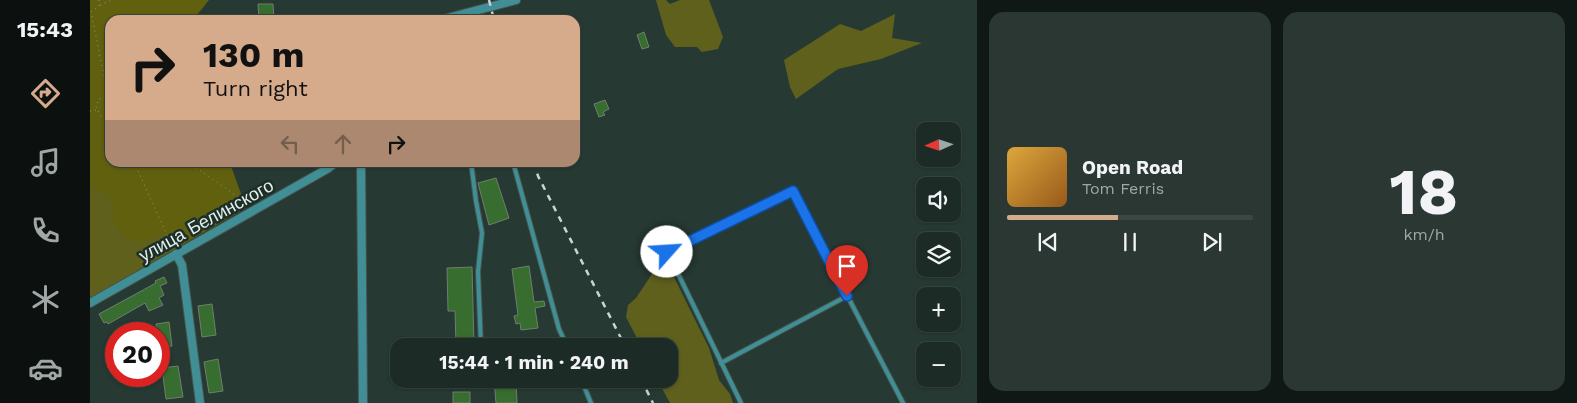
<!DOCTYPE html>
<html lang="en">
<head>
<meta charset="utf-8">
<style>
	:root { --surface:#1d2b26; --page:#2a3732; --text:#f1f3f6; --muted:#a0a7a7; --line:#3b4743; --accent:#d6ab8b }
	body { margin:0; font-family:"Work Sans",sans-serif; background:var(--page); color:var(--text); height:100vh; display:flex; flex-direction:column; font-size:19px; white-space:nowrap }
	* { box-sizing:border-box; margin:0 }
	p { font-size:16px; color:var(--muted) }
	.icon { flex:none; width:28px; height:28px; fill:none; stroke:currentColor; stroke-width:2; stroke-linecap:round; stroke-linejoin:round }
	.map { position:relative; flex:1; overflow:hidden }
	.drawer { display:flex; flex-direction:column; gap:12px; padding:12px; background:#101815; width:600px }
	.drawer>* { flex:none }
	.hud { position:absolute; left:15px; top:15px; width:475px; height:152px; border-radius:15px; box-shadow:0 1px 4px #0004,0 0 0 1px var(--line); background:#d6ab8b; color:#111; overflow:hidden }
	.needle { width:32px; rotate:267deg }
	.buttons { position:absolute; left:826px; top:122px; display:grid; gap:10px }
	.buttons a { display:grid; place-items:center; width:45px; height:45px; border-radius:10px; background:var(--surface); box-shadow:0 1px 4px #0004,0 0 0 1px var(--line); font-size:25px }
	.speed { position:absolute; left:15px; top:322px; display:flex; gap:10px; font-size:25px; font-weight:700; text-align:center }
	.speed>* { display:grid; place-content:center; width:65px; height:65px; border-radius:50%; background:var(--surface); box-shadow:0 1px 4px #0004,0 0 0 1px var(--line); line-height:1 }
	.speed .limit { border:8px solid #d22; background:#fff; color:#111 }
	.pin { position:absolute; display:grid; place-items:center; width:42px; height:42px; color:#fff; margin:-51px -21px; border-radius:50% 50% 50% 0; rotate:-45deg; box-shadow:0 0 5px #0007 }
	.pin .icon { rotate:45deg }
	.me { position:absolute; width:55px; margin:-28px; rotate:64deg; stroke-linejoin:round; filter:drop-shadow(0 0 4px #0008) }
	.turn { display:flex; align-items:center; gap:18px; height:105px; padding:0 15px; font-size:22px }
	.turn .icon { width:65px; height:65px; stroke-width:2.5 }
	.turn b { display:block; font-size:35px; line-height:42px }
	.lanes { display:flex; align-items:center; height:48px; padding:0 15px; background:#0003; justify-content:center; gap:25px; direction:ltr }
	.lanes .off { opacity:.35 }
	.drawer .widget { flex:1; display:flex; flex-direction:column; justify-content:center; gap:8px; min-width:0; padding:0 18px; border-radius:15px; background:var(--page) }
	.drawer .dial { align-items:center; gap:0 }
	.dial b { font-size:65px; line-height:1 }
	.song { display:flex; align-items:center; gap:15px }
	.cover { width:60px; height:60px; border-radius:8px; background:linear-gradient(135deg,hsl(40 70% 55%),hsl(30 70% 35%)) }
	.played { height:5px; border-radius:2px; background:linear-gradient(90deg,var(--accent) 45%,var(--line) 45%) }
	.keys { display:flex; justify-content:space-around; direction:ltr }
	.drawer .tiles { flex:1; display:grid; gap:12px; grid-template-columns:repeat(2,1fr) }
	.trip { position:absolute; left:300px; top:338px; width:288px; height:50px; border-radius:15px; background:var(--surface); box-shadow:0 1px 4px #0004,0 0 0 1px var(--line); font-weight:700; line-height:50px; text-align:center }
	main { display:flex; flex:1; min-height:0 }
	.tab-bar { display:flex; flex-direction:column; width:90px; justify-content:space-around; align-items:center; background:#0c110f; color:var(--muted) }
	.tab-bar .icon { width:35px; height:35px }
	.tab-bar .selected { color:var(--accent) }
	.tab-bar b { font-size:22px; color:var(--text) }
	.map>svg:first-child { display:block }
	.green { fill:#60600e }
	.forest { fill:#5f601c }
	.building { fill:#376d2f; stroke:#717d6f }
	.lines { fill:none; stroke-linecap:round; stroke-linejoin:round }
	.service-casing { stroke:#455650; stroke-width:6 }
	.minor-casing { stroke:#455650; stroke-width:10 }
	.path { stroke:#899792; stroke-width:1; stroke-dasharray:1 4; stroke-linecap:butt }
	.service { stroke:#418f96; stroke-width:4 }
	.minor { stroke:#418f96; stroke-width:8 }
	.rail { stroke:#cbd6d2; stroke-width:2.5; stroke-dasharray:6 6; stroke-linecap:butt }
	.route-casing { stroke:#114b97; stroke-width:12 }
	.route { stroke:#1a73e8; stroke-width:9 }
	.labels { text-anchor:middle; dominant-baseline:central; stroke-width:5; stroke-linejoin:round; paint-order:stroke }
	.street-label { font-size:18px; fill:#e4efeb; stroke:#1d2f29 }
</style>
</head>
<body>
<main>
<nav class="tab-bar">
<b>15:43</b>
<svg class="icon selected" aria-label="directions" viewBox="0 0 24 24"><path d="M12 3l9 9-9 9-9-9zM9 14v-3h6M13 9l2 2-2 2"/></svg>
<svg class="icon" aria-label="music" viewBox="0 0 24 24"><path d="M9 18V5l10-2v13"/><circle cx="6" cy="18" r="3"/><circle cx="16" cy="16" r="3"/></svg>
<svg class="icon" aria-label="phone" viewBox="0 0 24 24"><path d="M5 4h4l2 5-3 2q2 4 5 5l2-3 5 2v4C11 20 4 13 5 4z"/></svg>
<svg class="icon" aria-label="climate" viewBox="0 0 24 24"><path d="M12 3v18M4 7l16 10M4 17L20 7"/></svg>
<svg class="icon" aria-label="car" viewBox="0 0 24 24"><path d="M5 17H2v-5l4-1 3-4h7l3 4 3 1v5h-3M9 17h6M6 11h13"/><circle cx="7" cy="17" r="2"/><circle cx="17" cy="17" r="2"/></svg>
</nav>
<div class="map">
<svg width="887" height="403" viewBox="0 0 887 403">
	<rect width="100%" height="100%" fill="#273933"/>
	<path class="green" d="M0,0h119l-16,20h-83v142l120,1 16,45 -156,90z"/>
	<g class="forest">
		<path d="M566,0h10l4,4 10,-4h29l14,37 -5,12 -16,3 -5,-5h-22l-9,-12z"/>
		<path d="M805,14l-3,24 30,5 -41,16 -43,10 -42,30 -6,-12 -6,-27 56,-36 21,7z"/>
		<path d="M0,186c9,3 20,8 22,19 2,6 0,12 2,19 2,3 5,6 7,9 14,16 30,7 45,-1l8,17 -84,49z"/>
		<path d="M570,262l8,3 41,83 10,32 11,14 3,9h-63l-13,-24h12v-33h-28l-15,-29 2,-12 8,-7z"/>
	</g>
	<g class="building">
		<path d="M168,4h15l1,16h-15z"/>
		<path d="M554,32l5,15 -7,2 -5,-14z"/>
		<path d="M515,100l4,9 -6,3 2,3 -6,2 -5,-13z"/>
		<path d="M406,178l13,40 -20,7 -11,-42z"/>
		<path d="M439,266l5,36 10,-1 1,5 -10,2 3,20 -17,2 -1,-7 -4,1 -2,-8 4,-1 -6,-46z"/>
		<path d="M382,267l2,79h-18l-1,-35h-7l-1,-43z"/>
		<path d="M74,277l3,6 -7,3 4,9 -5,3 4,7 -14,6 -4,-8 -37,21 -1,-2 -3,1 -5,-9 57,-31 -1,-2z"/>
		<path d="M122,304l4,31 -14,2 -4,-31z"/>
		<path d="M79,322l3,24 -12,2 -4,-24z"/>
		<path d="M128,359l5,32 -14,2 -5,-31z"/>
		<path d="M88,366l5,31 -17,2 -4,-31z"/>
		<path d="M404,379h22l1,24h-21z"/>
		<rect x="363" y="392" width="17" height="11"/>
	</g>
	<g class="lines">
		<defs>
			<g id="service">
				<path d="M381,162l5,39 6,32 -4,39 3,74"/>
				<path d="M423,162l46,167 8,17"/>
				<path d="M631,363l126,-67"/>
				<path d="M491,379l10,24"/>
				<path d="M651,403l-74,-152 126,-60 110,212"/>
			</g>
			<g id="minor">
				<path d="M350,20l76,-20"/>
				<path d="M271,162l2,241"/>
				<path d="M86,254l6,11 18,138"/>
				<path d="M0,303l237,-134 9,-7"/>
			</g>
		</defs>
		<use href="#service" class="service-casing"/>
		<use href="#minor" class="minor-casing"/>
		<g class="path">
			<path d="M9,0v6l-8,6 17,83"/>
			<path d="M10,5l12,-5"/>
			<path d="M15,71h5"/>
			<path d="M20,95l-11,4 -3,7 5,11 9,3"/>
			<path d="M0,111l7,-1"/>
			<path d="M44,162l38,84"/>
			<path d="M98,162l60,42"/>
		</g>
		<use href="#service" class="service"/>
		<use href="#minor" class="minor"/>
		<g class="rail">
			<path d="M399,0l5,20"/>
			<path d="M444,162l4,14 87,170"/>
			<path d="M551,379l12,24"/>
		</g>
	</g>
	<g class="lines">
		<defs>
			<path id="route" d="M577,252l126,-61 54,105"/>
		</defs>
		<use href="#route" class="route-casing"/>
		<use href="#route" class="route"/>
	</g>
	<g class="labels">
		<g class="street-label">
			<text transform="translate(116 220) rotate(-29)">улица Белинского</text>
		</g>
	</g>
</svg>
<div class="buttons">
<a><svg class="needle" viewBox="-14 -14 28 28"><path d="M0-13l5 13h-10z" fill="#e53935"/><path d="M0 13l5-13h-10z" fill="#a0a7a7"/></svg></a>
<a><svg class="icon" aria-label="sound" viewBox="0 0 24 24"><path d="M4 9h4l5-4v14l-5-4H4zM17 9q2 3 0 6"/></svg></a>
<a><svg class="icon" aria-label="layers" viewBox="0 0 24 24"><path d="M12 4l9 5-9 5-9-5zM3 14l9 5 9-5"/></svg></a>
<a>+</a>
<a>−</a>
</div>
<div class="speed"><div class="limit">20</div></div>
<div class="pin" style="left:757px;top:296px;background:#d93025"><svg class="icon" aria-label="arrive" viewBox="0 0 24 24"><path d="M6 21V4h12l-3 4 3 4H6"/></svg></div>
<svg class="me" style="left:577px;top:252px" viewBox="-20 -20 40 40"><circle r="19" fill="#fff"/><path d="M0-13L10 11 0 6-10 11z" fill="#1a73e8"/></svg>
<div class="trip">15:44 · 1 min · 240 m</div>
<div class="hud">
<div class="turn"><svg class="icon" aria-label="right" viewBox="0 0 24 24"><path d="M7 20v-9h11M14 6l5 5-5 5"/></svg><div><b>130 m</b>Turn right</div></div>
<div class="lanes"><svg class="icon off" aria-label="left" viewBox="0 0 24 24"><path d="M17 20v-9H6M10 6l-5 5 5 5"/></svg><svg class="icon off" aria-label="ahead" viewBox="0 0 24 24"><path d="M12 20V5M6 11l6-6 6 6"/></svg><svg class="icon" aria-label="right" viewBox="0 0 24 24"><path d="M7 20v-9h11M14 6l5 5-5 5"/></svg></div>
</div>
</div>
<section class="drawer">
<div class="tiles">
<div class="widget">
<div class="song"><i class="cover"></i><div><b>Open Road</b><p>Tom Ferris</p></div></div>
<div class="played"></div>
<div class="keys"><svg class="icon" aria-label="previous" viewBox="0 0 24 24"><path d="M18 5L8 12l10 7zM5 5v14"/></svg><svg class="icon" aria-label="pause" viewBox="0 0 24 24"><path d="M8 5v14M16 5v14"/></svg><svg class="icon" aria-label="next" viewBox="0 0 24 24"><path d="M6 5l10 7-10 7zM19 5v14"/></svg></div>
</div>
<div class="widget dial"><b>18</b><p>km/h</p></div>
</div>
</section>
</main>
</body>
</html>
